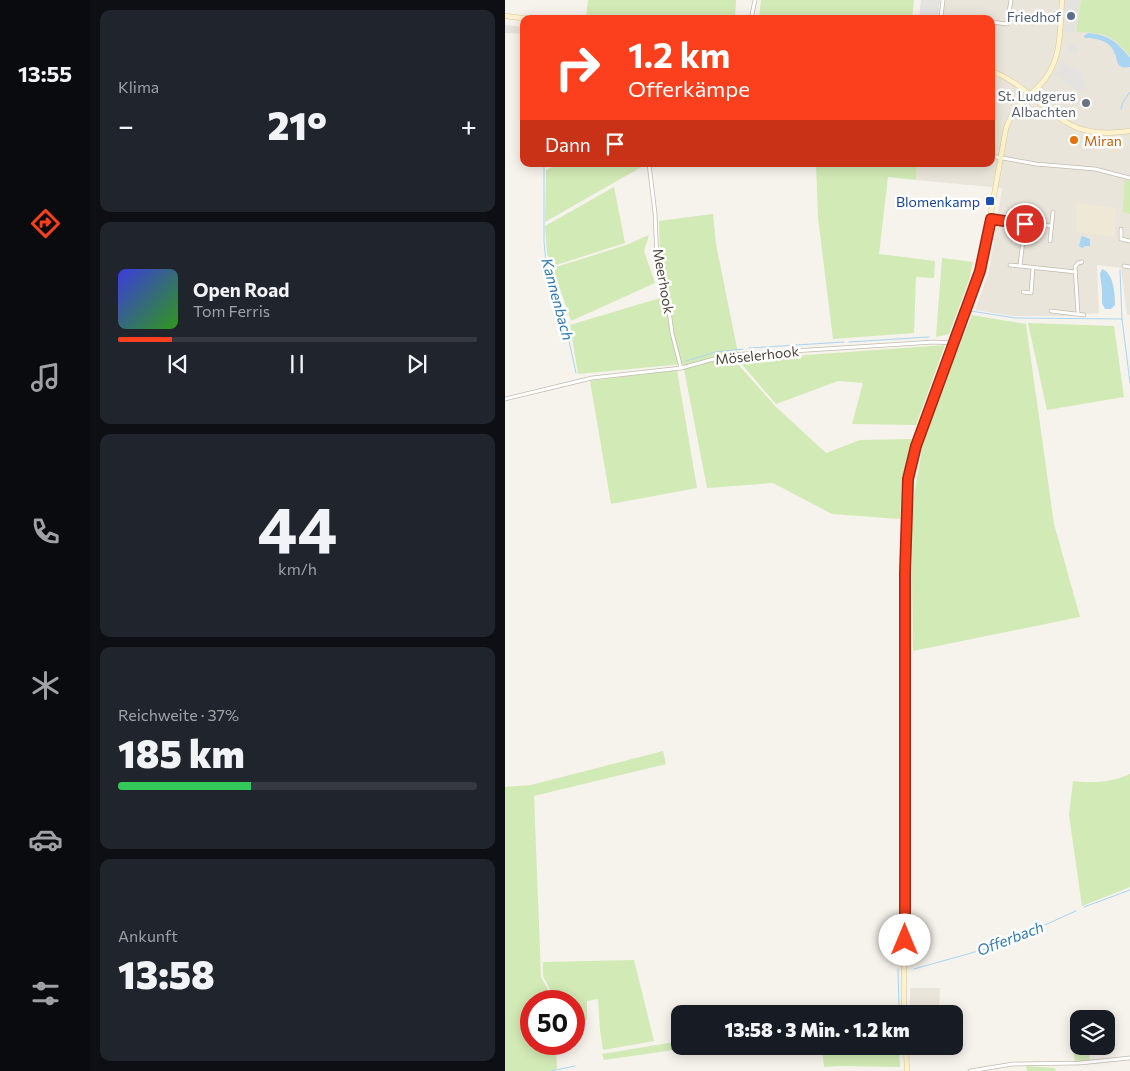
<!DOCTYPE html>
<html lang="de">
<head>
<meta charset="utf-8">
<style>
	:root { --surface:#171b24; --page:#20242c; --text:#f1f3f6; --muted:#9ea1a6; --line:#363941; --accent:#fc3f1d }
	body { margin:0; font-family:Commissioner,sans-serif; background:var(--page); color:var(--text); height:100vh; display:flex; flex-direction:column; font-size:19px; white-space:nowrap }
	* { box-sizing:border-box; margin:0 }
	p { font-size:16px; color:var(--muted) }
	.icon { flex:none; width:28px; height:28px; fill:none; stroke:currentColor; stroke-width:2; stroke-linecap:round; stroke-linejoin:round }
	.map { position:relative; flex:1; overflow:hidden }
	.details { display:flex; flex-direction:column; gap:10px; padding:10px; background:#0d0f14; width:415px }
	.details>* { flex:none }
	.hud { position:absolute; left:15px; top:15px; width:475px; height:152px; border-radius:10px; box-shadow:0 2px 12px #0003; background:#fc3f1d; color:#fff; overflow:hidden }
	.buttons { position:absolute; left:565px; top:1010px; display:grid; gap:10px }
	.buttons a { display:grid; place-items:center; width:45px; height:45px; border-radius:10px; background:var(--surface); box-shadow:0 2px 12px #0003; font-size:25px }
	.speed { position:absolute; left:15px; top:990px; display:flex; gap:10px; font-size:25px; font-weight:700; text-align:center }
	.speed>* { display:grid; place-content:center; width:65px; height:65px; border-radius:50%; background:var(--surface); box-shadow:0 2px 12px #0003; line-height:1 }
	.speed .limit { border:8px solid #d22; background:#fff; color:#111 }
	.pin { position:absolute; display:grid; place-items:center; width:42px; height:42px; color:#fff; margin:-21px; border:2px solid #fff; border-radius:50%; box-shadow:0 1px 5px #0007 }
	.me { position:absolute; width:55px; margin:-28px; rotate:0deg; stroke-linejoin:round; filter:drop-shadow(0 0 4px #0008) }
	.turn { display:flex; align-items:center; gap:18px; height:105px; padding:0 25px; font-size:22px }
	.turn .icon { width:65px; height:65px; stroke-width:2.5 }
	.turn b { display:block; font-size:35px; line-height:42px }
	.then { display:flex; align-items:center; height:48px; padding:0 25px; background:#0003; gap:10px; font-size:19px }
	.big { font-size:38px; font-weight:800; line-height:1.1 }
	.details .tile { flex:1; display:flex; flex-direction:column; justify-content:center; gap:8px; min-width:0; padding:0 18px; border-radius:10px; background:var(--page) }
	.details .dial { align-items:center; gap:0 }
	.dial b { font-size:65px; line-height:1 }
	.song { display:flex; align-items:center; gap:15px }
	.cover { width:60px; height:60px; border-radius:8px; background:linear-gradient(135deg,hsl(240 70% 55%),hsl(110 70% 35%)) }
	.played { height:5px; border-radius:2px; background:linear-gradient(90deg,var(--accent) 15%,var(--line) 15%) }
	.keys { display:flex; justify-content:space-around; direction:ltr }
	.heat { display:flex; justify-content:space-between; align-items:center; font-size:28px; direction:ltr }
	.charge { height:8px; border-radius:4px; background:linear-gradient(90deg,#34c759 37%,var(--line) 0) }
	.trip { position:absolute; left:166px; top:1005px; width:292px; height:50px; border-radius:10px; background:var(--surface); box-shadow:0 2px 12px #0003; font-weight:800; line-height:50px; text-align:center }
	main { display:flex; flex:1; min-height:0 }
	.dock { display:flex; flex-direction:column; width:90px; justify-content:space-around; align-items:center; background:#090b0e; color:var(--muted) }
	.dock .icon { width:35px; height:35px }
	.dock .on { color:var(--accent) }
	.dock b { font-size:22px; color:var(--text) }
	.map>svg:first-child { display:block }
	.residential { fill:#eae5da }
	.industrial { fill:#e6e2dd }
	.education { fill:#efe8d6 }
	.green { fill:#d2eab5 }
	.parking { fill:#e5e3e0 }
	.water { fill:#a9d4f2 }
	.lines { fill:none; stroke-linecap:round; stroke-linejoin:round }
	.stream { stroke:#a9d4f2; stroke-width:1 }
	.street-casing { stroke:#c2bbae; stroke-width:4.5 }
	.secondary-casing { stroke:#d6c79b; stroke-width:5.5 }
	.street { stroke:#fff; stroke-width:3 }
	.secondary { stroke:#fff3cd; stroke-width:4.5 }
	.route-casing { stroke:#a42913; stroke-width:12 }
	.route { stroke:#fc3f1d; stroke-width:9 }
	.service-dot { fill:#5c6f8a; stroke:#fff; stroke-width:2 }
	.worship-dot { fill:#6b7280; stroke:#fff; stroke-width:2 }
	.food-dot { fill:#e8710a; stroke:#fff; stroke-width:2 }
	.transit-dot { fill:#1a4fb4; stroke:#fff; stroke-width:2 }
	.labels { text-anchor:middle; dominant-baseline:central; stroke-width:5; stroke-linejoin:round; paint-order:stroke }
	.service-label { font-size:14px; fill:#4e5e75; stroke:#fff; text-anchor:end }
	.worship-label { font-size:14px; fill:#5b616d; stroke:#fff; text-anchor:end }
	.food-label { font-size:14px; fill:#c56008; stroke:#fff; text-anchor:start }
	.transit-label { font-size:14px; fill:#164399; stroke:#fff; text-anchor:end }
	.street-label { font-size:14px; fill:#4b4439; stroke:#fff }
	.water-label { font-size:15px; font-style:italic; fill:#2e7ab2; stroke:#fff }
</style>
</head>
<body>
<main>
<nav class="dock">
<b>13:55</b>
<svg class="icon on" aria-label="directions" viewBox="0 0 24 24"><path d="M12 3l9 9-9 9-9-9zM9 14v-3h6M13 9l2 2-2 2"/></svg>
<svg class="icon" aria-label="music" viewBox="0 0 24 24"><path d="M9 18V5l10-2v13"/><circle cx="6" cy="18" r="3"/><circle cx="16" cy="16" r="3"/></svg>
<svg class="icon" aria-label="phone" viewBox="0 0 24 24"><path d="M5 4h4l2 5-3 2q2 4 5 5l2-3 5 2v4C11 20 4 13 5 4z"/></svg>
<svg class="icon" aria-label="climate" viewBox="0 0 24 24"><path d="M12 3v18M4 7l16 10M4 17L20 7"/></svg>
<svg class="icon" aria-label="car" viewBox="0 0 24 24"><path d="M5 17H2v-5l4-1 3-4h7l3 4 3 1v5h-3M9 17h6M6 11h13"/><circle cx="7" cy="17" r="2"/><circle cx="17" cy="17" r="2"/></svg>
<svg class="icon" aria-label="filters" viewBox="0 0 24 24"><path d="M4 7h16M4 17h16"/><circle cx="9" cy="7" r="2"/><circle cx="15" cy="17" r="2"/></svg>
</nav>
<section class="details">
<div class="tile"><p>Klima</p>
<div class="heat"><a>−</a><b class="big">21°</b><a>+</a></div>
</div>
<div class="tile">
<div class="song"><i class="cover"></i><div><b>Open Road</b><p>Tom Ferris</p></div></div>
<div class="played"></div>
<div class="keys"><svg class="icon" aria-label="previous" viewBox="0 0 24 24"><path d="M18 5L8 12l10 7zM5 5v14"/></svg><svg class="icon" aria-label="pause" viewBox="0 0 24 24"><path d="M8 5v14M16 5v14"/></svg><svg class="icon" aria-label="next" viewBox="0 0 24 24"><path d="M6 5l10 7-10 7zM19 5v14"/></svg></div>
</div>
<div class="tile dial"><b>44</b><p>km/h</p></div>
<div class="tile"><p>Reichweite · 37%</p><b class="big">185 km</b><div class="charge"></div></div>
<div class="tile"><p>Ankunft</p><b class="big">13:58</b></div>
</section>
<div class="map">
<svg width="625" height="1071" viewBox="0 0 625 1071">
	<rect width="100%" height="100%" fill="#f6f3ec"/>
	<g class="residential">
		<path d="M436,0h189v315h-3l-6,-47 -24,-3 2,48 -14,1v2h-72l-38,-6 14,-39 13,-83 -86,-8 1,-16h74v-145h-51z"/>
		<path d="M405,988h30l-1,25h-29z"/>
	</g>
	<path class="industrial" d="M0,25l19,2v7l-19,-1z"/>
	<path class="education" d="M571,203l40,5 -1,29 -39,-5z"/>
	<g class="green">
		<path d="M83,0h148l-1,19h-147l-2,-2z"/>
		<path d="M256,0h153l-2,19h-83l-34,-4 -1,4h-35z"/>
		<path d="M576,0h49v56c-20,-23 -24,-23 -54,-24z"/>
		<path d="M54,164h86v1l-100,57 1,-52z"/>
		<path d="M311,164h101l-1,16 -28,-3 -9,77 56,7 -1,17 -18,-1 -2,56 -81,6 -15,-121z"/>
		<path d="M619,180l6,1v33l-7,-2z"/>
		<path d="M109,187l11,56 -72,23 -6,-12 -2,-28z"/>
		<path d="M208,214l3,30 21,104 -1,14 40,45 50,46 34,-13 52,-1 -10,39 -2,41 -68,-5 -59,-31 -66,5 -24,-124 -105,10 -8,-49 100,-30 -10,-36 -1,-38z"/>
		<path d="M144,235l-5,16 11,32 -84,38 -18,-53 73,-23z"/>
		<path d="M437,258l31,4 -4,18 -20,54 -13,3z"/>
		<path d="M467,315l54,9 28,200 26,93 -167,34 -2,-139 15,-85z"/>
		<path d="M523,323l86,3 10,71 -77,13z"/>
		<path d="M440,345l-29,80 -64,-1 11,-41 -25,-2 -62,23 -38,-44z"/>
		<path d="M172,370l20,118 -86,16 -21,-123z"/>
		<path d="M158,751l3,13 -132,32 7,181 13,24h-23v43h25l1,25 -8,2h-44v-284l26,-2z"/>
		<path d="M625,774v113l-48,19 -13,-91 4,-34c18,3 40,1 57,-7z"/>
		<path d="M129,960l20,81 -51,9 -3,-20 -2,-31 -11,2v19l-13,5v-24h-18l-13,-25v-14z"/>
		<path d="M392,1006l1,8h-50z"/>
		<path d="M566,1035l8,1v10h9l2,14 -15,2z"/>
		<path d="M175,1041v5h22l-98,14 -2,-6z"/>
		<path d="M317,1046h77l1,21 -60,-1 -16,1z"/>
		<path d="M521,1066l29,2 1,3h-29z"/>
	</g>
	<g class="parking">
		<path d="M416,0h19l-2,19h-19z"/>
		<path d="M561,0h14l-4,33 -13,-1z"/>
		<path d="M563,43l10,1 -1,10 -10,-2z"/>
		<path d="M557,61l20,12 4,16 -8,2 -18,-11 -5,-6z"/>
	</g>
	<g class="water">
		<path d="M583,33c21,2 29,9 42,25v9c-4,0 -8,2 -11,-2 -3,-3 -2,-8 -4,-11 -4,-13 -18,-16 -30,-16l-1,-2z"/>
		<path d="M577,236l8,3v7h-5l-3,2 -3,-2 2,-8z"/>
		<path d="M597,269c12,4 13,26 13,36l-4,4h-6l-3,-6v-13l-2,-16z"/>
	</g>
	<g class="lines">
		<g class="stream">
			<path d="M616,109l2,-7 7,-10"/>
			<path d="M39,164v77l2,23 20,63 10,46"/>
			<path d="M615,270l2,49 8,64"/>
			<path d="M466,311l44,7 107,1"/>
			<path d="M445,336l10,-27"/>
			<path d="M344,342l80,-5"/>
			<path d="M244,348l95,-6"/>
			<path d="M181,361l30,-9 27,-3"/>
			<path d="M579,907l46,-17"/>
			<path d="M393,969l1,37"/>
			<path d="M409,969l86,-24 76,-34"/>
			<path d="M388,1014l6,-1"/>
			<path d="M46,1071l24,-5"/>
		</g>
		<defs>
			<g id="street">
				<path d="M438,0l-2,17 17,2"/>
				<path d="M246,19l4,-19"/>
				<path d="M486,22l16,2 4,-24"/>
				<path d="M486,156l45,8 59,5 35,9"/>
				<path d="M144,164l6,49 2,47 10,36 5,37 9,35"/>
				<path d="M486,219l34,4 -5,43 56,6"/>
				<path d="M520,223l26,3"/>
				<path d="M616,229v10l9,2"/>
				<path d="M545,241l3,-29"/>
				<path d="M505,265l10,1"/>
				<path d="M619,266l6,1"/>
				<path d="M518,292l8,1 2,-25"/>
				<path d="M546,311l33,4"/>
				<path d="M573,314l-3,-47 3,-4 4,-1"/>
				<path d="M0,399l87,-21 89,-10 48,-13 205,-13 20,1"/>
				<path d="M465,1071l43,-7 67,-1 50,-5"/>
			</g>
			<g id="secondary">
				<path d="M0,16l25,3"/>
				<path d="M486,71c31,11 50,37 78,53 18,10 41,10 61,7"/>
				<path d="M399,1014l1,-441 3,-94 8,-33 66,-183 24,-135c9,-25 24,-30 39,-49 17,-22 15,-52 17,-79"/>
				<path d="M401,1046l1,25"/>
			</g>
		</defs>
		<use href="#street" class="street-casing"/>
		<use href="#secondary" class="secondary-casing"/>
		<use href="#street" class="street"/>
		<use href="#secondary" class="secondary"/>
	</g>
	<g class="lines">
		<defs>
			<path id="route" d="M400,940v-367l3,-94 8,-33 64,-175 11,-52 34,5"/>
		</defs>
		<use href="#route" class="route-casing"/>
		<use href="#route" class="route"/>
	</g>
	<circle class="service-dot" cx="566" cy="16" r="5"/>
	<circle class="worship-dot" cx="581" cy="103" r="5"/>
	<circle class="food-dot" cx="569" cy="140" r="5"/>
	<rect class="transit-dot" x="480" y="196" width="10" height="10" rx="2.5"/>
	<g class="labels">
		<g class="service-label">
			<text x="556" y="16">Friedhof</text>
		</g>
		<g class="worship-label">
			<text x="571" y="95">St. Ludgerus<tspan x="571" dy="16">Albachten</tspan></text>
		</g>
		<g class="food-label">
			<text x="579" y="140">Miran</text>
		</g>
		<g class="transit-label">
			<text x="475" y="201">Blomenkamp</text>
		</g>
		<g class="street-label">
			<text transform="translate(159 281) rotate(80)">Meerhook</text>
			<text transform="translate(252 355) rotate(-6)">Möselerhook</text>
		</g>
		<g class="water-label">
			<text transform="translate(53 299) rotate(75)">Kannenbach</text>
			<text transform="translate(505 938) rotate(-21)">Offerbach</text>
		</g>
	</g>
</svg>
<div class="buttons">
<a><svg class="icon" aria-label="layers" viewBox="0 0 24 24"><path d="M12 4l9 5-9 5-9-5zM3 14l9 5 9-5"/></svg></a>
</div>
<div class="speed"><div class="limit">50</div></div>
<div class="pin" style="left:520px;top:224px;background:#d93025"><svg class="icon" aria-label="arrive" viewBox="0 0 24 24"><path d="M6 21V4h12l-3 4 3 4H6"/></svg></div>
<svg class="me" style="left:400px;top:940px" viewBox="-20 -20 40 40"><circle r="19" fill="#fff"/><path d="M0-13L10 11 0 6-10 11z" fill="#fc3f1d"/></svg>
<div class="trip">13:58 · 3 Min. · 1.2 km</div>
<div class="hud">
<div class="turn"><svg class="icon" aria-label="right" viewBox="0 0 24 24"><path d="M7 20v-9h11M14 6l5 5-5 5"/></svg><div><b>1.2 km</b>Offerkämpe</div></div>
<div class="then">Dann<svg class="icon" aria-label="arrive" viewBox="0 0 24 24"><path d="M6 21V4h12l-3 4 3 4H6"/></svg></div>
</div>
</div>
</main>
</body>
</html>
